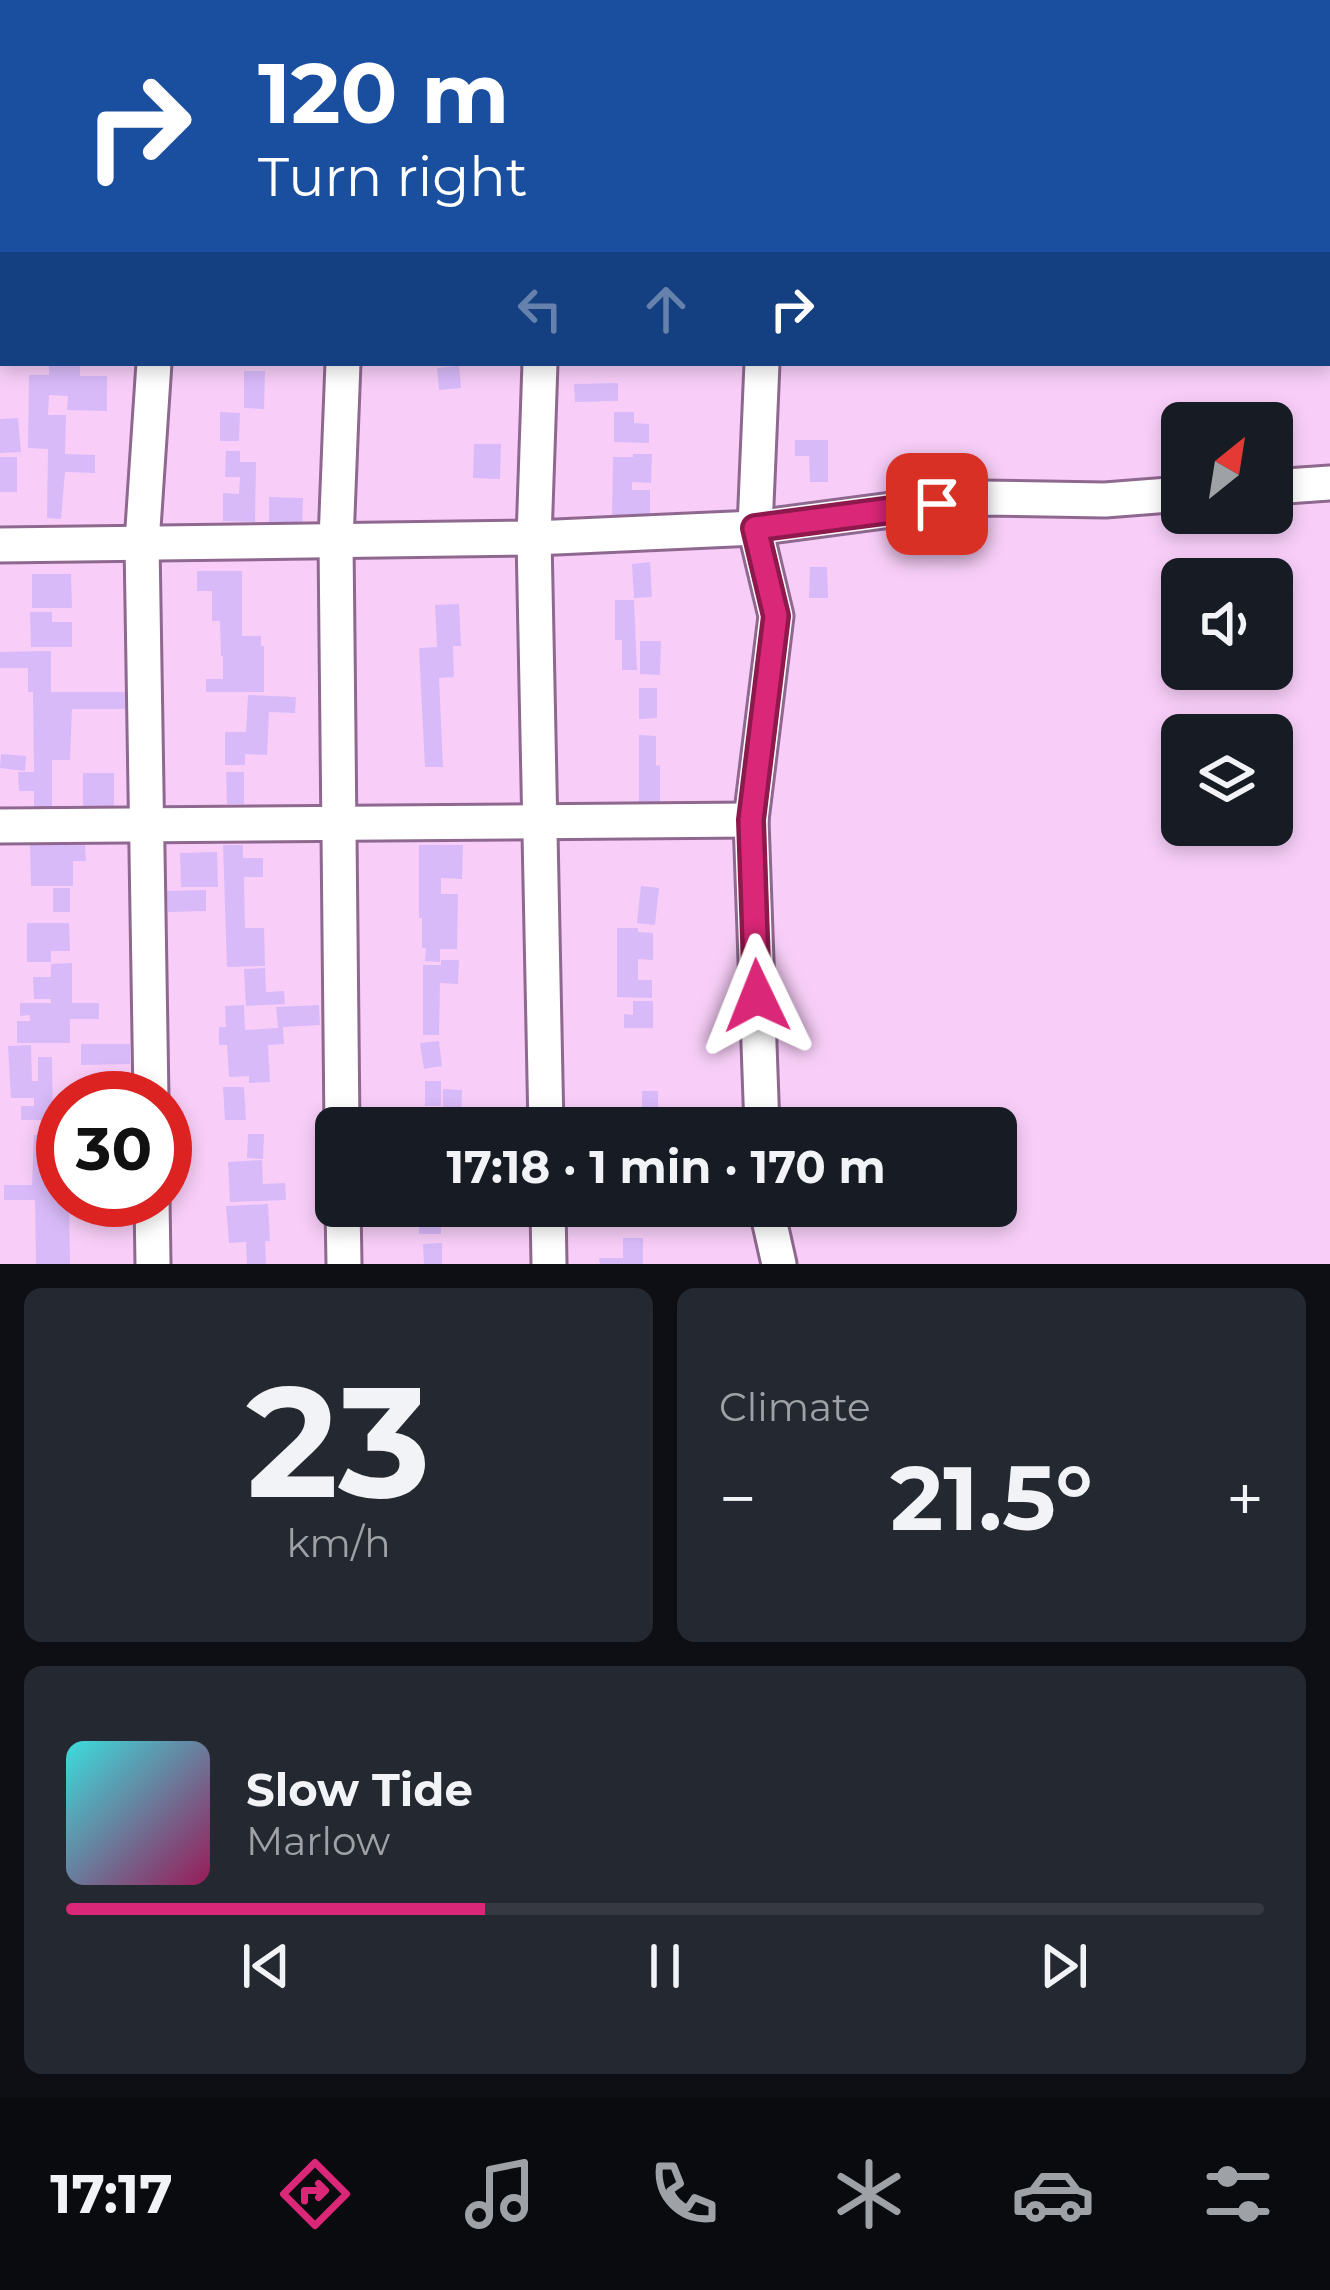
<!DOCTYPE html>
<html lang="en">
<head>
<meta charset="utf-8">
<style>
	:root { --surface:#171b24; --page:#242831; --text:#f1f3f6; --muted:#9ea1a6; --line:#363941; --accent:#db2777 }
	body { margin:0; font-family:Montserrat,sans-serif; background:var(--page); color:var(--text); height:100vh; display:flex; flex-direction:column; font-size:45px; white-space:nowrap }
	* { box-sizing:border-box; margin:0 }
	p { font-size:39px; color:var(--muted) }
	.icon { flex:none; width:66px; height:66px; fill:none; stroke:currentColor; stroke-width:2; stroke-linecap:round; stroke-linejoin:round }
	.map { position:relative; height:1264px; overflow:hidden }
	.sheet { display:flex; flex-direction:column; gap:24px; padding:24px; background:#0d0f14; flex:1 }
	.sheet>* { flex:none }
	.banner { position:absolute; left:0px; top:0px; width:1332px; height:366px; box-shadow:0 6px 18px #0003; background:#1a4fa0; color:#fff; overflow:hidden }
	.needle { width:78px; rotate:30deg }
	.buttons { position:absolute; left:1161px; top:402px; display:grid; gap:24px }
	.buttons a { display:grid; place-items:center; width:132px; height:132px; border-radius:18px; background:var(--surface); box-shadow:0 6px 18px #0003; font-size:60px }
	.speed { position:absolute; left:36px; top:1071px; display:flex; gap:24px; font-size:60px; font-weight:700; text-align:center }
	.speed>* { display:grid; place-content:center; width:156px; height:156px; border-radius:50%; background:var(--surface); box-shadow:0 6px 18px #0003; line-height:1 }
	.speed .limit { border:18px solid #d22; background:#fff; color:#111 }
	.pin { position:absolute; display:grid; place-items:center; width:102px; height:102px; color:#fff; margin:-51px; border-radius:24px; box-shadow:0 6px 18px #0006 }
	.me { position:absolute; width:132px; margin:-66px; rotate:358deg; stroke-linejoin:round; filter:drop-shadow(0 0 9px #0008) }
	.turn { display:flex; align-items:center; gap:42px; height:252px; padding:0 60px; font-size:54px }
	.turn .icon { width:156px; height:156px; stroke-width:2.5 }
	.turn b { display:block; font-size:84px; line-height:102px }
	.lanes { display:flex; align-items:center; height:114px; padding:0 60px; background:#0003; justify-content:center; gap:60px; direction:ltr }
	.lanes .off { opacity:.35 }
	.big { font-size:90px; font-weight:700; line-height:1.1 }
	.sheet .card { flex:1; display:flex; flex-direction:column; justify-content:center; gap:18px; min-width:0; padding:0 42px; border-radius:18px; background:var(--page) }
	.sheet .dial { align-items:center; gap:0 }
	.dial b { font-size:156px; line-height:1 }
	.song { display:flex; align-items:center; gap:36px }
	.cover { width:144px; height:144px; border-radius:18px; background:linear-gradient(135deg,hsl(180 70% 55%),hsl(330 70% 35%)) }
	.played { height:12px; border-radius:6px; background:linear-gradient(90deg,var(--accent) 35%,var(--line) 35%) }
	.keys { display:flex; justify-content:space-around; direction:ltr }
	.heat { display:flex; justify-content:space-between; align-items:center; font-size:66px; direction:ltr }
	.sheet .tiles { flex:1; display:grid; gap:24px; grid-template-columns:1fr 1fr }
	.card:last-child { grid-column:span 2 }
	.trip { position:absolute; left:315px; top:1107px; width:702px; height:120px; border-radius:18px; background:var(--surface); box-shadow:0 6px 18px #0003; font-weight:700; line-height:120px; text-align:center }
	.tabs { display:flex; height:192px; justify-content:space-around; align-items:center; background:#090b0e; color:var(--muted) }
	.tabs .icon { width:84px; height:84px }
	.tabs .active { color:var(--accent) }
	.tabs b { font-size:54px; color:var(--text) }
	.map>svg:first-child { display:block }
	.building { fill:#d8baf9 }
	.lines { fill:none; stroke-linecap:round; stroke-linejoin:round }
	.minor-casing { stroke:#8e688e; stroke-width:39 }
	.minor { stroke:#fff; stroke-width:33 }
	.route-casing { stroke:#8e194d; stroke-width:30 }
	.route { stroke:#db2777; stroke-width:21 }
</style>
</head>
<body>
<div class="map">
<svg width="1330" height="1264" viewBox="0 0 1330 1264">
	<rect width="100%" height="100%" fill="#f8cef8"/>
	<g class="building">
		<path d="M49,363h31v13h27v35l-40,-1 1,-14 -19,-1 -1,20h18l-1,39 30,1v18l-30,-1 -4,47 -14,-1 1,-69 -20,-1 1,-73h20z"/>
		<path d="M459,366l2,22 -22,2 -2,-22z"/>
		<path d="M244,371h21l-1,38 -20,-1z"/>
		<path d="M618,383v18l-43,1 -1,-18z"/>
		<path d="M220,412l20,1 -1,28h-19z"/>
		<path d="M614,412h20v11l15,1v19l-35,-1z"/>
		<path d="M18,418l3,34 -21,1v-34z"/>
		<path d="M795,440h33v42h-18l-1,-26h-14z"/>
		<path d="M474,444h27l-1,35 -27,-1z"/>
		<path d="M226,451h14v11h16l-1,60 -32,-1v-28l16,1 1,-17h-15z"/>
		<path d="M633,454h19l-1,29 -19,-1v8h18v29l-38,3 1,-65h20z"/>
		<rect x="0" y="457" width="17" height="35"/>
		<path d="M269,497l34,1 -1,32 -33,-1z"/>
		<path d="M650,562l2,35 -18,1 -2,-34z"/>
		<path d="M810,567h17l1,31h-19z"/>
		<path d="M197,571h45v65h19v10h3v46h-58v-13h17v-23h-2l-1,-35h-8v-30h-15z"/>
		<path d="M32,574h39l1,34h-40z"/>
		<path d="M615,600h19l3,70h-15v-30h-7z"/>
		<path d="M459,604l2,42h-8l1,31 -15,1 4,89h-18l-6,-119 18,-1 -2,-42z"/>
		<path d="M30,612h22v10h20v25h-41z"/>
		<path d="M640,641h21l-1,34 -20,-1z"/>
		<path d="M51,651v41h74v17h-53l-2,51h-18v51h-18v-20h-15l-1,-19h16l-1,-80h-5v-24h-28v-16z"/>
		<path d="M639,688h18v30l-18,1z"/>
		<path d="M248,695l48,2 -1,16 -26,-1 -2,43 -22,-1v11h-20v-33h21z"/>
		<path d="M639,735l17,1v30l4,-1v40h-21z"/>
		<path d="M1,754l25,2 -1,15 -25,-3z"/>
		<path d="M226,772h18v32h-17z"/>
		<rect x="83" y="773" width="31" height="36"/>
		<path d="M30,845h55l1,16h-13v25h-42z"/>
		<path d="M223,845h20v13h20v19h-19l1,51h19l1,38 -38,1z"/>
		<path d="M419,845h44l-1,34 -21,-1v16h17l-1,55h-17v13l-15,-1 1,-13h-4v-30h-3z"/>
		<path d="M217,852l1,35h-37l-1,-34z"/>
		<path d="M641,886l18,2 -4,37 -18,-2z"/>
		<rect x="53" y="888" width="17" height="24"/>
		<path d="M206,890v21l-38,1 -1,-21z"/>
		<path d="M27,923h42l1,28h-19v11h-24z"/>
		<path d="M617,928h21v4l15,1v27l-15,-1v21h14v18l-35,-1z"/>
		<path d="M441,960h18l-1,24 -18,-1 -1,52h-16v-70h18z"/>
		<path d="M72,963v40h27v16h-29v24h-53v-22h13v-6l-10,1v-13h31v-4h-17l-1,-22h18v-13z"/>
		<path d="M265,968l1,24 18,-1 1,13 -39,2 -2,-37z"/>
		<path d="M633,1001h20v27h-29v-14l9,1z"/>
		<path d="M244,1005l1,25 33,-2 -2,-21 43,-2 1,20 -37,2 1,17 -16,1 2,37 -21,1v-7l-20,1 -2,-32h-8v-18h7l-1,-21z"/>
		<path d="M439,1041l3,25 -18,3 -4,-26z"/>
		<path d="M81,1044h49v20l-49,1z"/>
		<path d="M31,1045l1,36h6v-24h14l1,63h-32v-14h13v-8h-23l-3,-52z"/>
		<rect x="425" y="1081" width="16" height="25"/>
		<path d="M223,1087h21l2,33h-21z"/>
		<path d="M443,1089l19,1 -1,38h-44v-9l26,1z"/>
		<rect x="642" y="1091" width="16" height="26"/>
		<path d="M53,1121h10v79h6l1,64h-34l-1,-64h-31v-15h28l2,-50h19z"/>
		<path d="M248,1134h16l-1,25 -16,-1z"/>
		<path d="M262,1160l1,24 22,-1 1,17 -56,2 -2,-40z"/>
		<path d="M268,1204l2,37h-5l1,23h-19l-1,-22 -17,1 -3,-37z"/>
		<path d="M419,1206h41v21h-19v7h-22z"/>
		<path d="M623,1238h20v26h-43l-1,-6h24z"/>
		<path d="M442,1243v21h-18l-1,-20z"/>
	</g>
	<g class="lines">
		<defs>
			<g id="minor">
				<path d="M303,0l12,3"/>
				<path d="M174,3v-3"/>
				<path d="M540,363l-6,175 12,590"/>
				<path d="M762,363l-7,165 21,88 -25,204 11,308"/>
				<path d="M1272,487l58,-4"/>
				<path d="M0,545l534,-7 221,-10 227,-30 123,2 77,-6"/>
				<path d="M0,826l751,-6"/>
				<path d="M151,1098l-9,-555 12,-180"/>
				<path d="M342,1128l-6,-587 7,-178"/>
				<path d="M152,1200l1,64"/>
				<path d="M343,1206l1,58"/>
				<path d="M548,1206l1,58"/>
				<path d="M766,1206l13,58"/>
			</g>
		</defs>
		<use href="#minor" class="minor-casing"/>
		<use href="#minor" class="minor"/>
	</g>
	<g class="lines">
		<defs>
			<path id="route" d="M757,996l-6,-176 25,-204 -21,-88 182,-24"/>
		</defs>
		<use href="#route" class="route-casing"/>
		<use href="#route" class="route"/>
	</g>
</svg>
<div class="buttons">
<a><svg class="needle" viewBox="-14 -14 28 28"><path d="M0-13l5 13h-10z" fill="#e53935"/><path d="M0 13l5-13h-10z" fill="#9ea1a6"/></svg></a>
<a><svg class="icon" aria-label="sound" viewBox="0 0 24 24"><path d="M4 9h4l5-4v14l-5-4H4zM17 9q2 3 0 6"/></svg></a>
<a><svg class="icon" aria-label="layers" viewBox="0 0 24 24"><path d="M12 4l9 5-9 5-9-5zM3 14l9 5 9-5"/></svg></a>
</div>
<div class="speed"><div class="limit">30</div></div>
<div class="pin" style="left:937px;top:504px;background:#d93025"><svg class="icon" aria-label="arrive" viewBox="0 0 24 24"><path d="M6 21V4h12l-3 4 3 4H6"/></svg></div>
<svg class="me" style="left:757px;top:996px" viewBox="-20 -20 40 40"><path d="M0-17L14 15 0 8-14 15z" fill="#db2777" stroke="#fff" stroke-width="4"/></svg>
<div class="trip">17:18 · 1 min · 170 m</div>
<div class="banner">
<div class="turn"><svg class="icon" aria-label="right" viewBox="0 0 24 24"><path d="M7 20v-9h11M14 6l5 5-5 5"/></svg><div><b>120 m</b>Turn right</div></div>
<div class="lanes"><svg class="icon off" aria-label="left" viewBox="0 0 24 24"><path d="M17 20v-9H6M10 6l-5 5 5 5"/></svg><svg class="icon off" aria-label="ahead" viewBox="0 0 24 24"><path d="M12 20V5M6 11l6-6 6 6"/></svg><svg class="icon" aria-label="right" viewBox="0 0 24 24"><path d="M7 20v-9h11M14 6l5 5-5 5"/></svg></div>
</div>
</div>
<section class="sheet">
<div class="tiles">
<div class="card dial"><b>23</b><p>km/h</p></div>
<div class="card"><p>Climate</p>
<div class="heat"><a>−</a><b class="big">21.5°</b><a>+</a></div>
</div>
<div class="card">
<div class="song"><i class="cover"></i><div><b>Slow Tide</b><p>Marlow</p></div></div>
<div class="played"></div>
<div class="keys"><svg class="icon" aria-label="previous" viewBox="0 0 24 24"><path d="M18 5L8 12l10 7zM5 5v14"/></svg><svg class="icon" aria-label="pause" viewBox="0 0 24 24"><path d="M8 5v14M16 5v14"/></svg><svg class="icon" aria-label="next" viewBox="0 0 24 24"><path d="M6 5l10 7-10 7zM19 5v14"/></svg></div>
</div>
</div>
</section>
<nav class="tabs">
<b>17:17</b>
<svg class="icon active" aria-label="directions" viewBox="0 0 24 24"><path d="M12 3l9 9-9 9-9-9zM9 14v-3h6M13 9l2 2-2 2"/></svg>
<svg class="icon" aria-label="music" viewBox="0 0 24 24"><path d="M9 18V5l10-2v13"/><circle cx="6" cy="18" r="3"/><circle cx="16" cy="16" r="3"/></svg>
<svg class="icon" aria-label="phone" viewBox="0 0 24 24"><path d="M5 4h4l2 5-3 2q2 4 5 5l2-3 5 2v4C11 20 4 13 5 4z"/></svg>
<svg class="icon" aria-label="climate" viewBox="0 0 24 24"><path d="M12 3v18M4 7l16 10M4 17L20 7"/></svg>
<svg class="icon" aria-label="car" viewBox="0 0 24 24"><path d="M5 17H2v-5l4-1 3-4h7l3 4 3 1v5h-3M9 17h6M6 11h13"/><circle cx="7" cy="17" r="2"/><circle cx="17" cy="17" r="2"/></svg>
<svg class="icon" aria-label="filters" viewBox="0 0 24 24"><path d="M4 7h16M4 17h16"/><circle cx="9" cy="7" r="2"/><circle cx="15" cy="17" r="2"/></svg>
</nav>
</body>
</html>
